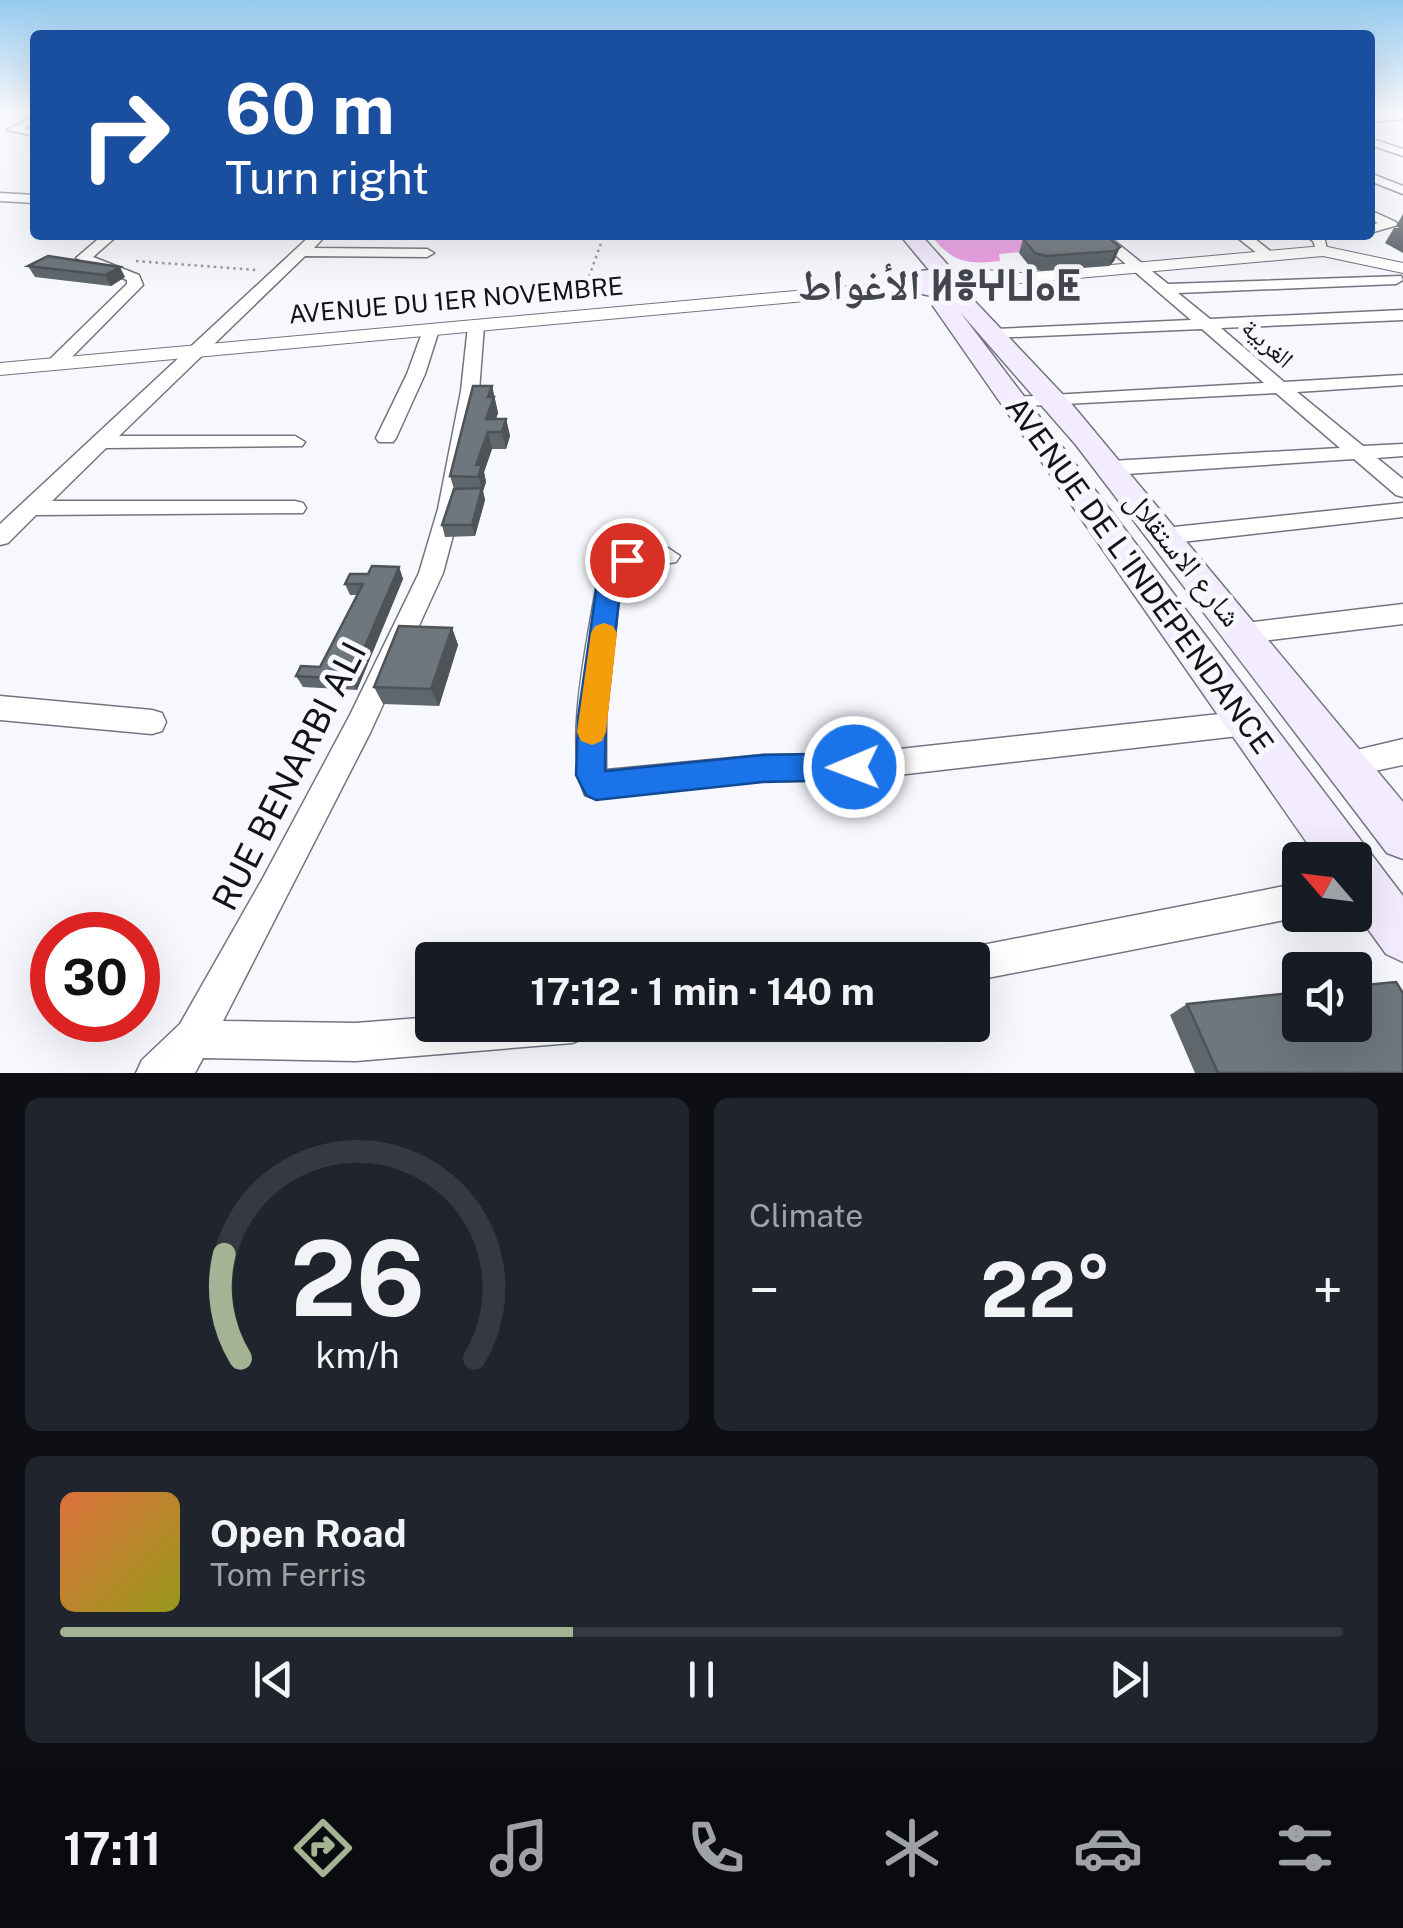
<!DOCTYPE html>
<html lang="en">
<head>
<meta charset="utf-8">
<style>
	:root { --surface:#171b24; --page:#20242c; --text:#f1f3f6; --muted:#9ea1a6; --line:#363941; --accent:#a3b393 }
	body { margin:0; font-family:"Public Sans","Noto Naskh Arabic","Noto Sans Tifinagh",sans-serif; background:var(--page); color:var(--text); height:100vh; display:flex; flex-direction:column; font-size:38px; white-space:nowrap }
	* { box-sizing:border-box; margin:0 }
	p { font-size:32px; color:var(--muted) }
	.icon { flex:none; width:55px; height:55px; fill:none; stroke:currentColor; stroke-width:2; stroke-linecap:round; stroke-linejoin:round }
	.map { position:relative; height:1073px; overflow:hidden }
	.side { display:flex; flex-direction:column; gap:25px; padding:25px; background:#0d0f14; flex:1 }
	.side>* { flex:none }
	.top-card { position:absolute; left:30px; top:30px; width:1345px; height:210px; border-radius:10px; box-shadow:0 10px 40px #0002; background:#1a4fa0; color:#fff; overflow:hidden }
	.needle { width:65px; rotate:298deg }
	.controls { position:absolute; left:1282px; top:842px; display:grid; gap:20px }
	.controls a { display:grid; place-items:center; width:90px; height:90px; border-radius:10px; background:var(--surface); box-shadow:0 10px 40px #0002; font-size:50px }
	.speed { position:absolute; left:30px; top:912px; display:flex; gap:20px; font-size:50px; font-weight:700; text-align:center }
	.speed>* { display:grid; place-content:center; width:130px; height:130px; border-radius:50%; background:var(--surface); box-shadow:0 10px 40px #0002; line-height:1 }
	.speed .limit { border:15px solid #d22; background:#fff; color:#111 }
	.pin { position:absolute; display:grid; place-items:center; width:85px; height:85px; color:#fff; margin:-42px; border:5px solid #fff; border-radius:50%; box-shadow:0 2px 10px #0007 }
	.me { position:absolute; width:110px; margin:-55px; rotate:269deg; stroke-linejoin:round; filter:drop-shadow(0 0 8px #0008) }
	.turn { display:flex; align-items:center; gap:35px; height:210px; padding:0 30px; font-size:45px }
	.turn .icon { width:130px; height:130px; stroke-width:2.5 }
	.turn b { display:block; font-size:70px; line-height:85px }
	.big { font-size:75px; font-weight:700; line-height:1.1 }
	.side .tile { flex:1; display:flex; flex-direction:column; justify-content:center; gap:15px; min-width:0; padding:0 35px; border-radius:15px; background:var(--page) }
	.side .dial { align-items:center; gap:0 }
	.dial svg { height:260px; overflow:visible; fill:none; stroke:var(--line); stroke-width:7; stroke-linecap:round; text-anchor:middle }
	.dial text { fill:var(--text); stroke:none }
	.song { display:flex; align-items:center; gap:30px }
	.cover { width:120px; height:120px; border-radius:15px; background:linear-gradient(135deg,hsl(20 70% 55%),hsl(60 70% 35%)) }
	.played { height:10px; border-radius:5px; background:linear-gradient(90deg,var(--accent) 40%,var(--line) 40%) }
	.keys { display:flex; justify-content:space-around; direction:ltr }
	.heat { display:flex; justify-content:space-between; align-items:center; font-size:55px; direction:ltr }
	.side .tiles { flex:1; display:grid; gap:25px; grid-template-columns:1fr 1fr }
	.tile:last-child { grid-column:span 2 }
	.trip { position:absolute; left:415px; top:942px; width:575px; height:100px; border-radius:10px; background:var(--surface); box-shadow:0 10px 40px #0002; font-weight:700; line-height:100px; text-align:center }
	.dock { display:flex; height:160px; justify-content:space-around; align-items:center; background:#090b0e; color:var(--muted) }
	.dock .icon { width:70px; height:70px }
	.dock .on { color:var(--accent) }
	.dock b { font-size:45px; color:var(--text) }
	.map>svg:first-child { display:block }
	.forest { fill:#eca0e6 }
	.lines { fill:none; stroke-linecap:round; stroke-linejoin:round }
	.minor-casing { stroke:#73757f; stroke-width:3 }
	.tertiary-casing { stroke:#73757f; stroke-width:2 }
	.secondary-casing { stroke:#73757f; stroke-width:3 }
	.path { stroke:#9c9ea3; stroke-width:2.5; stroke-dasharray:2.5 4; stroke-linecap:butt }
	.minor { fill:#fff; fill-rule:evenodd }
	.tertiary { fill:#fff; fill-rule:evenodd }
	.secondary { fill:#f3ecff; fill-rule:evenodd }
	.wall { fill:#5f666c }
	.shaded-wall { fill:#4e5358 }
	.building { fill:#6f777e; stroke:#4e5358; stroke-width:2.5 }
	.route { fill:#1a73e8; stroke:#114b97; stroke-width:2.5 }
	.slow { fill:#f59e0b }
	.labels { text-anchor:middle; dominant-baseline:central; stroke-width:10; stroke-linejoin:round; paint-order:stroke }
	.far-street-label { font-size:25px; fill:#121317; stroke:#f6f8fe }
	.street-label { font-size:30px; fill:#121317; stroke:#f6f8fe }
	.near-street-label { font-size:35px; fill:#121317; stroke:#f6f8fe }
	.far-town-label { font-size:42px; font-weight:bold; fill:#44464f; stroke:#f6f8fe }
</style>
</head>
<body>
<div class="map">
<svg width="1403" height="1073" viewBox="0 0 1403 1073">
	<rect width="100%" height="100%" fill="#f6f8fe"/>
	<path class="forest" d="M931,235h156l12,10 -100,9 1,7c-32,4 -49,1 -69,-26z"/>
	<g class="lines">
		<defs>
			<g id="minor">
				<path d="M1403,113v6l-33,3v-6z"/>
				<path d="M35,116v7l-11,5 11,2v6l-28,-6z"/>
				<path d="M1370,138l33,11v7l-33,-11z"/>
				<path d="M1370,173l33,13v8l-33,-13z"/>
				<path d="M0,193l35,2v8l-35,-2z"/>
				<path d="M1370,210l26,12 2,3 -28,8v-8l8,-2 -8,-4z"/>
				<path d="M103,235h15l-25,22 46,18 4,10 -82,83h-12v-8l78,-76v-4l-51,-22z"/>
				<path d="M311,235h15l-12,13 113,1 7,4 -7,4 -122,-1 -186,180h176l10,6 -3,4 -196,2 -54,53h243l8,2 3,5 -3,5 -267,2 -28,28 -8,2v-21z"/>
				<path d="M1092,235h15l61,49 233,-8 2,4 -7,4 -218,9 32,26 193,-9v10l-182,8 63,54 119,-7v10l-106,7 66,54 40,-2v12l-26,2 26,21v18l-7,-2 -42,-36 -243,16 -10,-7 10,-7 229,-13 -64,-55 -269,14 -2,-4 9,-6 250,-14 -62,-54 -212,9 -2,-4 8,-5 195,-9z"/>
				<path d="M1234,235h16l24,19 -12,3z"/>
				<path d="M1304,235l20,1 4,18h-10l-5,-13z"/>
				<path d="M476,321l8,5 -5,65 -19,118 -17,64 -73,160 -147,288 133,2 76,-6v8h158l-5,13 -13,5 -216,18 -153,-3 -8,15h-59l6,-13 38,-36 83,-146 87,-163 69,-142 19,-64 23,-118 7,-65z"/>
				<path d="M431,325l8,5 -14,44 -29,64 -3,4h-14l-3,-4 31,-64 16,-44z"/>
				<path d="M1403,503v14l-239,27 -11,-8 11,-8z"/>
				<path d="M668,548l12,8 -4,6 -54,9 -16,146v53l157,-15 91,-1 393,-43 10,3 4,9 -4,9 -10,3 -393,45 -91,1 -167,18 -11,-4c-23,-54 6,-167 14,-226l10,-13z"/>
				<path d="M1403,604v20l-157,19 -9,-3 -4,-7 4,-7 9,-3z"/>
				<path d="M0,696l152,14 10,3 4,9 -4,9 -10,3 -152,-14z"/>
				<path d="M1403,739v26l-57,12 -10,-4 -5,-9 5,-9z"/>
				<path d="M1300,883v32h4l-4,2 -328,64v-21h-16l4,-8 12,-5z"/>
			</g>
			<g id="tertiary">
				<path d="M1323,246l80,17v10l-80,-17 -301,27 -58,-5 -18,4 -9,-5 27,-9 58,5z"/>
				<path d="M917,280l7,2v8l-924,85v-12z"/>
			</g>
			<path id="secondary" d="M900,235h21l42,47 1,8 106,112 333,400v57l-16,-6 -311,-408 -116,-133 443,584v66l-17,-8 -31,-43v-51h-36l-386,-554 3,-5 13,-1 -40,-9 -5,-10 7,-9 18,-2z"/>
		</defs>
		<use href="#minor" class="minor-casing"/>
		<use href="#tertiary" class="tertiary-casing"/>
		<use href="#secondary" class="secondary-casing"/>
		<g class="path">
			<path d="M136,261l120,9"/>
			<path d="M585,302l1,-17 18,-50"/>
		</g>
		<use href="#minor" class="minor"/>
		<use href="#tertiary" class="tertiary"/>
		<use href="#secondary" class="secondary"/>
	</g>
	<g class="wall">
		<path d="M1403,214v39l-18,-10 9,-15h5l-3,-2z"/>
		<path d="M1023,239l97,8 -6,14 -5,5 -68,5 -10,-3 -12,-15z"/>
		<path d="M28,266l97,11 -14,9 -76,-9z"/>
		<path d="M492,386l6,27 -2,6h10l4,17 -4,13h-14l-8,23 2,10 -3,9 2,9 -10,36 -30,1 -3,-12 12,-36 -4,-13z"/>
		<path d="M399,567l4,12 -46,111 -54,-3 -7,-11 24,-9 37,-72h-7l-5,-11 23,-10z"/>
		<path d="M452,628l6,17 -19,61 -56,-2 -9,-17z"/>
		<path d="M1187,1004l216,69h-208l-25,-58z"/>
	</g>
	<g class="shaded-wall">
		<path d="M1120,247l-6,14 -5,5 6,-15z"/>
		<path d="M120,267l5,10 -14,9 -6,-11z"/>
		<path d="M492,386l6,27 -7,19 -5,-13 2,-22z"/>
		<path d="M506,419l4,17 -4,13 -4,-17z"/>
		<path d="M488,432l4,17 -8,23 2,10 -3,9 2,9 -10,36 -3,-11 10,-34 -6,-26z"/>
		<path d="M399,567l4,12 -46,111 -6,-11z"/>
		<path d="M452,628l6,17 -19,61 -8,-17z"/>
	</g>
	<g class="building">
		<path d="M1066,235h39l15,12 -5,4 -69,5 -11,-3 -12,-14z"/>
		<path d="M48,256l72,11 -15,8 -77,-9z"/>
		<path d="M473,386h19l-4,11h6l-8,22h20l-4,13h-14l-12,33h6l-4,12 -28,-1z"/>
		<path d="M482,488l-10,37h-30l12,-36z"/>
		<path d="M372,566l27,1 -48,112 -55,-3 5,-10 19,1 43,-83h-18l5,-10h18z"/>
		<path d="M399,626l53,2 -21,61 -57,-2z"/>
		<path d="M1396,982l7,11v80h-185l-31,-69 113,-12v33h55v-39z"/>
	</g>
	<linearGradient id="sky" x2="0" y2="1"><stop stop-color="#96caee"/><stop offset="0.43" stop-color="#fbfcff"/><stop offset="1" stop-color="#fbfcff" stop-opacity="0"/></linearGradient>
	<rect width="1403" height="261" fill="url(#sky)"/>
	<path class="route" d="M627,551l12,9 -17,12 -16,146 -1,53 158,-16 91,-2 10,4 5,10 -5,9 -10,4 -91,2 -167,18 -10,-5 -10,-20 2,-57 21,-148 9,-14z"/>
	<path class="slow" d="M604,623l9,3 4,7 -11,99 -4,9 -10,4 -11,-4 -4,-9 14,-99 4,-7z"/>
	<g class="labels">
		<g class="far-street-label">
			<text transform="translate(456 300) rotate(-5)">AVENUE DU 1ER NOVEMBRE</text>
			<text transform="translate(1268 343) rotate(42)">الغربية</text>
		</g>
		<g class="street-label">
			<text transform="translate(1184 558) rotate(51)">شارع الاستقلال</text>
			<text transform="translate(1140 575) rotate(54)">AVENUE DE L'INDÉPENDANCE</text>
		</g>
		<g class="near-street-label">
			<text transform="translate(289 776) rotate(-63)">RUE BENARBI ALI</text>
		</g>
		<g class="far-town-label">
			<text x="940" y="284">الأغواط ⵍⴻⵖⵡⴰⵟ</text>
		</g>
	</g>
</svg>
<div class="controls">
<a><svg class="needle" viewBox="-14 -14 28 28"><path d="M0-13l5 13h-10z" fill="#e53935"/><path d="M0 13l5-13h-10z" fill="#9ea1a6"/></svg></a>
<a><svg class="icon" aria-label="sound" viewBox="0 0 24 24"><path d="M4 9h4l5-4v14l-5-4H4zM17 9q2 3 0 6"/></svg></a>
</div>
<div class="speed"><div class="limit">30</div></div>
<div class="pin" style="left:627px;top:560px;background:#d93025"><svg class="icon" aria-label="arrive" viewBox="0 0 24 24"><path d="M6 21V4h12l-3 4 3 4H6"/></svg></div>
<svg class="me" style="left:854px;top:767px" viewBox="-20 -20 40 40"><circle r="17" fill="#1a73e8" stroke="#fff" stroke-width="3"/><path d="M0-11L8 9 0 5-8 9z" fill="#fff"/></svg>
<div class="trip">17:12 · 1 min · 140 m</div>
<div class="top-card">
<div class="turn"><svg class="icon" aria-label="right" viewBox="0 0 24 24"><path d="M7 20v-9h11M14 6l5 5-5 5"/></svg><div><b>60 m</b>Turn right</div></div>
</div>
</div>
<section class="side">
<div class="tiles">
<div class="tile dial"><svg viewBox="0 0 100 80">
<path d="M14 69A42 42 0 1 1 86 69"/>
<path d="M14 69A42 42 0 0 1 9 37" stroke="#a3b393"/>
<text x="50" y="56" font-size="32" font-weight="700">26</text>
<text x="50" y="72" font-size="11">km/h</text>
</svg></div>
<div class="tile"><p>Climate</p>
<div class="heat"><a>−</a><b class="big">22°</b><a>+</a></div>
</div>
<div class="tile">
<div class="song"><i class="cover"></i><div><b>Open Road</b><p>Tom Ferris</p></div></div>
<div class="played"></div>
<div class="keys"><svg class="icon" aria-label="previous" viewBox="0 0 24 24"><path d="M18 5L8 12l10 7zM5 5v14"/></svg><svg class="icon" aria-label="pause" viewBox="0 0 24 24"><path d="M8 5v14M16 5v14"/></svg><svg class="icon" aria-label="next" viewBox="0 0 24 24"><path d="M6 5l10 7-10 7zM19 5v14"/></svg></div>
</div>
</div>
</section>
<nav class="dock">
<b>17:11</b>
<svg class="icon on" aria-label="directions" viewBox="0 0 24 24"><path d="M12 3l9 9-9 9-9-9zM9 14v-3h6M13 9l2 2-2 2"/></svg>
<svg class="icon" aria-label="music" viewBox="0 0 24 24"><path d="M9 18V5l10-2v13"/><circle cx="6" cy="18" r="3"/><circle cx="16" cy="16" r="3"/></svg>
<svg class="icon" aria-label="phone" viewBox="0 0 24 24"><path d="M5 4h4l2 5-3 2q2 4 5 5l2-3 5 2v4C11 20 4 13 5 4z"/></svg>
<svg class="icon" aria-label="climate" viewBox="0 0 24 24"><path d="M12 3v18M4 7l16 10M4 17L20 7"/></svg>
<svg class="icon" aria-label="car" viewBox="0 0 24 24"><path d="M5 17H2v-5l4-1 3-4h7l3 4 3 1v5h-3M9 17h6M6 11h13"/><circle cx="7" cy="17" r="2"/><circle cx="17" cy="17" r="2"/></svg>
<svg class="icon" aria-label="filters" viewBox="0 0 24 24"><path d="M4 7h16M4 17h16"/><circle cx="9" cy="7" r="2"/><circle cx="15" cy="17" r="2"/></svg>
</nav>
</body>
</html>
